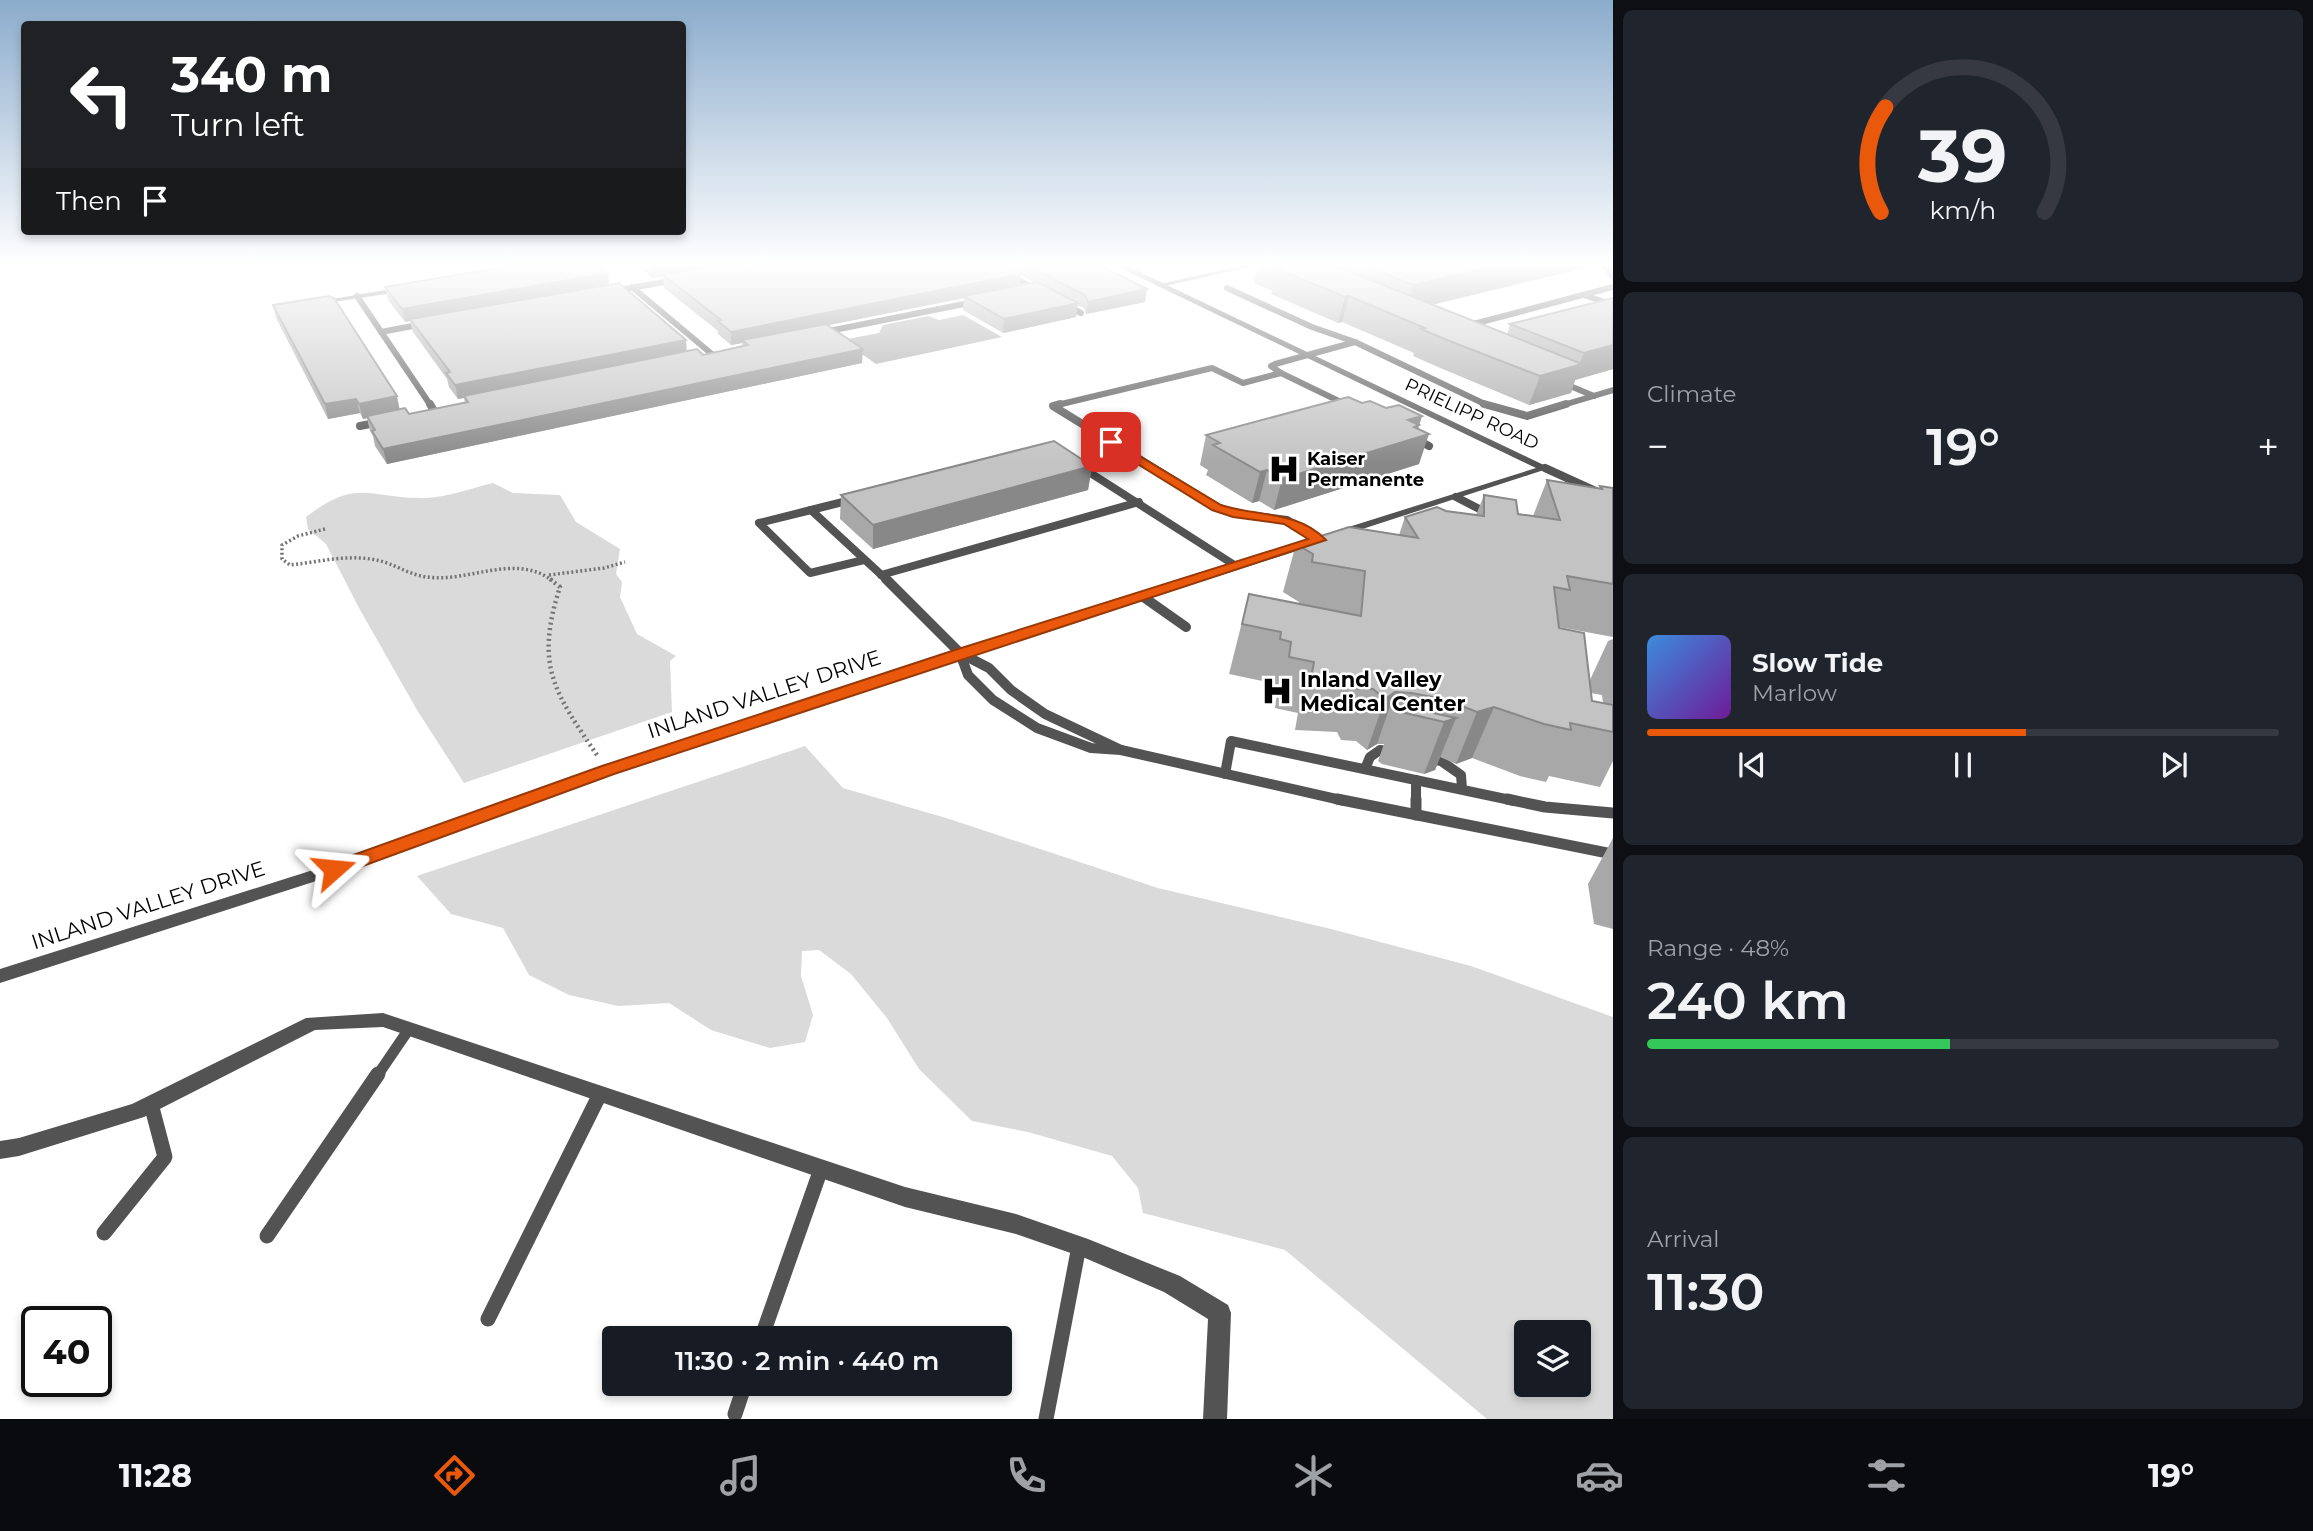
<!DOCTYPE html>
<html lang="en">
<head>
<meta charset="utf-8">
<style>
	:root { --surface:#171b24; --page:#20242c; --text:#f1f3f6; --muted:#9ea1a6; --line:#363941; --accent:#ea580c }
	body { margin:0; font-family:Montserrat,sans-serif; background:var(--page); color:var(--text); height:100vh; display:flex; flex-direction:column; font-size:26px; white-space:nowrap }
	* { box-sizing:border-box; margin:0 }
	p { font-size:23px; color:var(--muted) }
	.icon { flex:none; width:38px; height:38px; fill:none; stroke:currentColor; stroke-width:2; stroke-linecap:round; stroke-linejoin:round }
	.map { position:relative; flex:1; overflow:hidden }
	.side { display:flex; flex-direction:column; gap:10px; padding:10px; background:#0d0f14; width:700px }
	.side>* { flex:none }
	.guide { position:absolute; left:21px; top:21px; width:665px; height:214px; border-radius:7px; box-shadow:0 4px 10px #0003; background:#202124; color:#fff; overflow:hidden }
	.buttons { position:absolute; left:1514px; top:1320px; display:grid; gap:14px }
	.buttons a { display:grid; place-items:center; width:77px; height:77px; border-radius:7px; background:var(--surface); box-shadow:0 4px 10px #0003; font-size:35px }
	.speed { position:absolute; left:21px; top:1306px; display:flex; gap:14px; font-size:35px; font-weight:700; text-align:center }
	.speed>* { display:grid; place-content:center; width:91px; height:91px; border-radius:50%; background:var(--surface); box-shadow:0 4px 10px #0003; line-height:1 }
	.speed .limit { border:4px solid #111; border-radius:10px; background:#fff; color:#111 }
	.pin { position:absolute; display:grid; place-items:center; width:60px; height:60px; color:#fff; margin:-30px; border-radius:14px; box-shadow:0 4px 10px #0006 }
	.me { position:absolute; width:77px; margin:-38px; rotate:72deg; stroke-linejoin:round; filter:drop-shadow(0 0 5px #0008) }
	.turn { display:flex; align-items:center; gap:24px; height:147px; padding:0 35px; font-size:32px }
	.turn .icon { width:91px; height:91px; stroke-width:2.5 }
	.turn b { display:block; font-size:49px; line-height:60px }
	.then { display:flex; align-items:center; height:66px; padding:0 35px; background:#0003; gap:14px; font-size:26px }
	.big { font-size:52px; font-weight:600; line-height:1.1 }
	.side .tile { flex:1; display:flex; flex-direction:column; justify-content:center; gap:10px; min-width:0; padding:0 24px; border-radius:10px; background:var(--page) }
	.side .dial { align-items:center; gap:0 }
	.dial svg { height:182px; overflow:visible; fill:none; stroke:var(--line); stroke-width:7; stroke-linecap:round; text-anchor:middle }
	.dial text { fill:var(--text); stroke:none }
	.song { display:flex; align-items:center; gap:21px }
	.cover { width:84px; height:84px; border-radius:10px; background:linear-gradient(135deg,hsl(210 70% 55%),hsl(280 70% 35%)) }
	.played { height:7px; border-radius:4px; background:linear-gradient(90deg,var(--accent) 60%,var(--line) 60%) }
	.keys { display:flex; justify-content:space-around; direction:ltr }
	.heat { display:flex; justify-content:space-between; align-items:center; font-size:38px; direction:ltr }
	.charge { height:10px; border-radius:5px; background:linear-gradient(90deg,#34c759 48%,var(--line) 0) }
	.trip { position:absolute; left:602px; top:1326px; width:410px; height:70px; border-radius:7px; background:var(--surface); box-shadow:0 4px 10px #0003; font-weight:600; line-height:70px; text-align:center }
	.dock { display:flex; height:112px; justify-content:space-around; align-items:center; background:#090b0e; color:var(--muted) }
	.dock .icon { width:49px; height:49px }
	.dock .selected { color:var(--accent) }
	.dock b { font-size:32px; color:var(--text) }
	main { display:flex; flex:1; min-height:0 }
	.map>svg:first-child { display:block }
	.green { fill:#dadada; fill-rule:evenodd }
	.water { fill:#a1a1a1 }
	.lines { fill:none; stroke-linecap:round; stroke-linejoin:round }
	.path-far1 { stroke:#757575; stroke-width:3.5; stroke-dasharray:2 2.5; stroke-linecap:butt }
	.path { stroke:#757575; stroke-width:4.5; stroke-dasharray:2 3.5; stroke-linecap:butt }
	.service-far4 { stroke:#535353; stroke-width:6 }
	.service-far3 { stroke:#535353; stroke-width:8 }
	.service-far2 { stroke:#535353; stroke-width:10 }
	.service-far1 { stroke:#535353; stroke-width:11 }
	.service { stroke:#535353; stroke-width:15 }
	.minor { fill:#535353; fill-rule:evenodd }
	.tertiary { fill:#535353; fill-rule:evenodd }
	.wall { fill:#a8a8a8; fill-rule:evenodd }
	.shaded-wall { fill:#888 }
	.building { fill:#c3c3c3; stroke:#888; stroke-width:2 }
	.route { fill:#ea580c; stroke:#983908; stroke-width:2 }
	.labels { text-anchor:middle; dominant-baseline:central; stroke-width:5; stroke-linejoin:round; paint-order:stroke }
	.far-street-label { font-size:18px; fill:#000; stroke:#fff }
	.far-poi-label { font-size:18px; font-weight:bold; fill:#000; stroke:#fff; text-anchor:start }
	.poi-label { font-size:21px; font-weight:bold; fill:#000; stroke:#fff; text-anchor:start }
	.street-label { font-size:21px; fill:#000; stroke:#fff }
</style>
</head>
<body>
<main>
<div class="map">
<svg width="1613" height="1419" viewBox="0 0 1613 1419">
	<rect width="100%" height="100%" fill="#fff"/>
	<g class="green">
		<path d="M493,483l20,10 47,2 16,27 44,27 -4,25 6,8 -2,15 17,37 39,22 -6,5 2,51 -208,71 -47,-73 -58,-102 -33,-64 -18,-15 -2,-12c53,-40 62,-18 118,-19 22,0 47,-10 69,-15z"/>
		<path d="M805,746l38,42 103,30 212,70 173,41 140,37 142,51v402h-126l-202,-169 -142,-37 -5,-25 -26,-32 -84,-24 -56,-11 -53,-52 -32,-51 -36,-44 -32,-24 -17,1 -1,25 12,39 -8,27 -35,6 -59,-18 -42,-27 -51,3 -49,-11 -40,-20 -26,-47 -52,-14 -34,-38zM1526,1332h52v52h-52z"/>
	</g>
	<path class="water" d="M963,315l39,22 -126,27 -34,-24 37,-7 4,-8 45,-9 11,4z"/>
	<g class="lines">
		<g class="path-far1">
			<path d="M325,529l-27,7 -16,9v14l8,6c28,-3 58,-11 86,-5 17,3 33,15 51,17 42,6 88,-25 126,4"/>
			<path d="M549,575l55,-7 21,-6"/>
		</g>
		<path class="path" d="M550,579l10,8c-26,80 -5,106 39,171"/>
		<g class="service-far4">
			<path d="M991,265l46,25"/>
			<path d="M1605,265l8,12"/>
			<path d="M632,287l81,68"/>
			<path d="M1227,288l85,39 43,15 134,64"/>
			<path d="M614,291l61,-11"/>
			<path d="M1584,295l29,10"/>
			<path d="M357,296l74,110"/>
			<path d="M1066,305l15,8"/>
			<path d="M1466,326l147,-39"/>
			<path d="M381,332l42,-8"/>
			<path d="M824,332l150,-30"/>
			<path d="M1281,373l66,32"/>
			<path d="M1563,383l31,13"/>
			<path d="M1053,406l159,-38 31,15 38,-10 -10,-7 4,-2 80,-22"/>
			<path d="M1560,406l53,-16"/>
		</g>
		<g class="service-far3">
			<path d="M430,404l4,7"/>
			<path d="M1060,404l-7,2 164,101 16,6 54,7 32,20"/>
			<path d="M1484,404l43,12 39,-12"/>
			<path d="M360,426l20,-4"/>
			<path d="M1414,438l15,8"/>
			<path d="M1081,467l155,99"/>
			<path d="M1545,468l68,31"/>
			<path d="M1456,497l33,17"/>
			<path d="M851,500l-40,10 77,71"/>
			<path d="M811,510l-52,13 51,50 54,-13"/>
			<path d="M881,575l258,-73"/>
		</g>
		<g class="service-far2">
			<path d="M886,579l74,74 29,15 22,22 34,24 76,36"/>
			<path d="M1142,596l44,31"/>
			<path d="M960,653l8,22 25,25 44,28 54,20 30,2 224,51"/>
			<path d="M1428,759l13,2 20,14 1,14"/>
			<path d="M1365,769l5,-12 10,-7 13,2"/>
			<path d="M1225,774l6,-33 284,60"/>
			<path d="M1416,780v21"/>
		</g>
		<g class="service-far1">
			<path d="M1337,799l276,55"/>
			<path d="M1416,799v16"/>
			<path d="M1507,799l38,8 68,6"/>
			<path d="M377,1076l32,-47"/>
		</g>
		<g class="service">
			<path d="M104,1233l61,-76 -14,-53"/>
			<path d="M267,1236l111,-162"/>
			<path d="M488,1319l112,-225"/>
			<path d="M761,1339l60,-170"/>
			<path d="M735,1414l10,-30"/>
			<path d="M1046,1419l33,-173"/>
		</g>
		<g class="minor">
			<path d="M1243,265h17l-100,22 -4,-2z"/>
			<path d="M403,287h3v4l-87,13 -4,-2z"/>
			<path d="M383,1013l522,174 111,27 72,25 92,37 48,29 3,8 -4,106h-24l5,-100 -44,-27 -79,-34 -69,-24 -111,-27 -522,-180 -68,3 -171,87 -125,39 -19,3v-18l19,-3 113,-34 174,-86z"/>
		</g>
		<g class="tertiary">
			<path d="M1114,265h11l425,203 -206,67h-8v-4l200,-63z"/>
			<path d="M1314,539l4,1v4l-478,154 -227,75 -247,92 -366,118v-14l354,-112 249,-90 227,-75z"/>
		</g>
	</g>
	<g class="wall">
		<path d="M636,265h102l5,4 19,-4h337l48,24 -2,13 -59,12 -2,-6 -7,-3 -1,12 -73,16 -40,-23 1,-12 -136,27 34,38 -475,101 -12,-18 -2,-10 -3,-5 -3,-13 -4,1 -3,-6 -32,6 -52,-101 -3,-13 127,104 9,5 56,-11 -1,-5 -6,1 -9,-12 -2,-8 -34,-47 -3,-11 -5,1 -17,-22 -3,-13 223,-14 1,11 77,67 17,4 39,-8v-4l-11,2 -13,-11v-3l-54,-43 -1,-12 -11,2zM1021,275l14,8 -16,3z"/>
		<path d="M1258,265h75l8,3v-3h256l-165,40 75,30 3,-11 103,-26v71l-38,11 -4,13 -42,12 -91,-38 -25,-11 1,-3 -72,-31 -4,1 -67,-29 1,-3 -18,-8z"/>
		<path d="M1362,403l60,13 -4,13 1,35 -145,46 -15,-9 -7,2 -46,-28 2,-5 -8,-5 6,-30z"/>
		<path d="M1092,466l-4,24 -215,59 -33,-30 1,-24z"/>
		<path d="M1547,480l52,9 1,-3 13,2v149l-54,-10 31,53 18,-39 5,-2v122l-13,26 -51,-11 -3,6 -26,-6 -48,-18 -16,6 -16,-7 -5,13 -11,4 -42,-10 -4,-3 6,-17h-7l-10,6 -11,-9 -15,-1 -4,-8 -42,-2 3,-17 -23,-5 2,-16 -11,-3 1,-7 -38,-8 20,-80 50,10v-2l-16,-10 13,-48 103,-9 6,-18 41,-6 30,4 8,-20 34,19 15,2zM1591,693l11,2 1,8 -11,-2z"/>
		<path d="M1613,838v91l-19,-5 -6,-40z"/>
	</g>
	<g class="shaded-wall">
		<path d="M651,265h71v1l-70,12z"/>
		<path d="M1500,265h97l-192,46 8,-26z"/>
		<path d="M608,273l1,13 -199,33v2l-5,1 -3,-13z"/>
		<path d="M1021,274l-2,13 -55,9v2l-220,44 -2,-2v3l-11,2v-13z"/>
		<path d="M1147,289l-2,13 -59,12 2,-12z"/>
		<path d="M1349,296l-7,26 -4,1 7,-26z"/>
		<path d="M1078,303l-2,14 -73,16 1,-14z"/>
		<path d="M686,340l1,14 -229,45 -3,-14z"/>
		<path d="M1613,345v24l-38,11 -4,13 -42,12 11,-29 39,-11 5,-12z"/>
		<path d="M863,349l-1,14 -475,101 -4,-15z"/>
		<path d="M397,396l3,15 -37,8 -4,-15z"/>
		<path d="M356,399l4,14 -32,6 -3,-15z"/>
		<path d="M1422,416l-7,22 14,-4 -10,30 -145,46 8,-31 126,-59z"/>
		<path d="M1092,466l-4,24 -215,59v-24z"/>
		<path d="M1267,470l-8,31 -7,2 8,-31z"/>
		<path d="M1395,692l-18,52 -10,6 18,-51z"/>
		<path d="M1494,707l-22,51 -16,6 21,-52z"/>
		<path d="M1456,718l-21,52 -11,4 20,-52z"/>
	</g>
	<g class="building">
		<path d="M516,265h84l8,8 -206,36 -17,-22z"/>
		<path d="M719,265h19l5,4 19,-4h242l17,9 -290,58 -13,-11 3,-1 -58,-45z"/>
		<path d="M1027,265h72l48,24 -59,13 -3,-7z"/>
		<path d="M1276,265h57l249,99 -42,12 -93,-36 -26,-11 4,-1 -76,-32 -4,1 -68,-28 4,-2z"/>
		<path d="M1363,265h137l-87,20z"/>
		<path d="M1037,282l41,21 -74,16 -40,-23z"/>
		<path d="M619,283l67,57 -231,45 -9,-12 4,-1 -40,-53z"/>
		<path d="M329,296l5,2 63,98 -38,8 -3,-5 -31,5 -52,-99z"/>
		<path d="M1613,298v47l-29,8 -74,-29z"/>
		<path d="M826,324l37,25 -480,100 -11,-18 3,-1 -8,-14 38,-8 4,6 59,-12 -4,-6 4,-1 229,-46 6,6 45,-10 -6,-5z"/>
		<path d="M1348,397l14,6 8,-2 16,7 13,-3 23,11 -14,4 11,5 -5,2 15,7 -147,45 -15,-9 -7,2 -47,-27 7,-2 -14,-8z"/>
		<path d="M1054,441l38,25 -219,59 -32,-30z"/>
		<path d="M1547,480l55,9 -2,-3 13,2v96l-46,-8 3,14 -16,-3 5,41 25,5 8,68 21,4v27l-43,-9 1,7 -27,-6 -50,-17 -17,5 -33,-13 -33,-6 -16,-1 -10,7 -12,-10h-15l-4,-8 -43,-3 3,-16 -25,-5 2,-15 -11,-3 1,-7 -39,-8 7,-30 112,22 4,-45 -53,-9 1,-8 -17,-10 53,-17 69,11 -13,-21 32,-10 9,4 38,5v-21l32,5 2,14 42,6z"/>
		<path d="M1401,706l55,12 -12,4 -43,-10 -4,-3z"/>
	</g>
	<linearGradient id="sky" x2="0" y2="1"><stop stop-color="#8baccc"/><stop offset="0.57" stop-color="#fff"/><stop offset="1" stop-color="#fff" stop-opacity="0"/></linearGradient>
	<rect width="1613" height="464" fill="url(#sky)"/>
	<path class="route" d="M1111,439l110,66c36,12 76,5 105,35l-712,234 -273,100h-13l-3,-5 3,-5 274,-98 353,-116 353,-111 -24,-15 -51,-7 -21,-7 -105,-65 -1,-3z"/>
	<defs>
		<symbol id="hospital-bare" viewBox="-9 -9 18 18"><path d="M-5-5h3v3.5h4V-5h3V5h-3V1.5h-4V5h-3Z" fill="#000" stroke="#fff" stroke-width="2.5" paint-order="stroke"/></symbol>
	</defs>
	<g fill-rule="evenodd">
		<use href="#hospital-bare" x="1262" y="447" width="44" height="44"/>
		<use href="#hospital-bare" x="1255" y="669" width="44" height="44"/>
	</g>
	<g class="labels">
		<g class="far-street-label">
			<text transform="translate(1472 414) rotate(25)">PRIELIPP ROAD</text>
		</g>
		<g class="far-poi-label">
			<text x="1307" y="459">Kaiser<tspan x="1307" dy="21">Permanente</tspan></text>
		</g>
		<g class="poi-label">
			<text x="1300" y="679">Inland Valley<tspan x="1300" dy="24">Medical Center</tspan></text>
		</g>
		<g class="street-label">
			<text transform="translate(764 694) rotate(-18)">INLAND VALLEY DRIVE</text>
			<text transform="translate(148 905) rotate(-18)">INLAND VALLEY DRIVE</text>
		</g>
	</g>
</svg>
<div class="buttons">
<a><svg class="icon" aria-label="layers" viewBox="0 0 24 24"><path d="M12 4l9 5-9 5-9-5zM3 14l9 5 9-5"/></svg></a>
</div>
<div class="speed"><div class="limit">40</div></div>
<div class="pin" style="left:1111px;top:442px;background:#d93025"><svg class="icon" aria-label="arrive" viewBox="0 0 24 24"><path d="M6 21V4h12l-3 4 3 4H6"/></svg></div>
<svg class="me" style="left:334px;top:869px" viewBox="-20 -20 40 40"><path d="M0-17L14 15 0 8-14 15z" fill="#ea580c" stroke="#fff" stroke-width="4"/></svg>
<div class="trip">11:30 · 2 min · 440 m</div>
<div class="guide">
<div class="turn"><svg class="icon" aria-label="left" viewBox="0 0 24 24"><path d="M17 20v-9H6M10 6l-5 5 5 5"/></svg><div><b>340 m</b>Turn left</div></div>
<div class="then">Then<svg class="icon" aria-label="arrive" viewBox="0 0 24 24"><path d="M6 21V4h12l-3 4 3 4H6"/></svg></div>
</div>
</div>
<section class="side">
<div class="tile dial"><svg viewBox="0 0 100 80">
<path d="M14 69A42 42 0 1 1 86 69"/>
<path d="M14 69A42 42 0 0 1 16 23" stroke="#ea580c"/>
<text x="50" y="56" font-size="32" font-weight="700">39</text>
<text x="50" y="72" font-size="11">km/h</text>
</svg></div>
<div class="tile"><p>Climate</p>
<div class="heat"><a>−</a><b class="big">19°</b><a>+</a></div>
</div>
<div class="tile">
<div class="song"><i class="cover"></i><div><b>Slow Tide</b><p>Marlow</p></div></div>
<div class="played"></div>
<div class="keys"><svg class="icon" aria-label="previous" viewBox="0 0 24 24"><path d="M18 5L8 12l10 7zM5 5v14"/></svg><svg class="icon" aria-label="pause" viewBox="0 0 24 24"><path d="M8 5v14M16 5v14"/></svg><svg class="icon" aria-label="next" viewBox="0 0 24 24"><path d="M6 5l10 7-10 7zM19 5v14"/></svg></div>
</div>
<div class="tile"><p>Range · 48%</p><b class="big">240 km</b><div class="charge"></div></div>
<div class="tile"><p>Arrival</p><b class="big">11:30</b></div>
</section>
</main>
<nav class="dock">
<b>11:28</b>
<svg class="icon selected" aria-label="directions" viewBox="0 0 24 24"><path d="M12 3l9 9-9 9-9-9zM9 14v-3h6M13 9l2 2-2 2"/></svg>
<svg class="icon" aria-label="music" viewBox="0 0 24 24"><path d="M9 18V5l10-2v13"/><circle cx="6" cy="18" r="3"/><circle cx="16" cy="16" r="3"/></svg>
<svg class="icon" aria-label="phone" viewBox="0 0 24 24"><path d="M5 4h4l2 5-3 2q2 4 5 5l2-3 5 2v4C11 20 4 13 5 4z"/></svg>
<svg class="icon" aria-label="climate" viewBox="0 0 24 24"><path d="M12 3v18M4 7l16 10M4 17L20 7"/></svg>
<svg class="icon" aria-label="car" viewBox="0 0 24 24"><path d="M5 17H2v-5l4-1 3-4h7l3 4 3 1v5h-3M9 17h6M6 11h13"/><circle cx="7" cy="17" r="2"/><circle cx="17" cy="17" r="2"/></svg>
<svg class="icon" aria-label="filters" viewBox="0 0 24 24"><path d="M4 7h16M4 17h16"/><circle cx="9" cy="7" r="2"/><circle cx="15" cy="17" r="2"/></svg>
<b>19°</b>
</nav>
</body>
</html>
